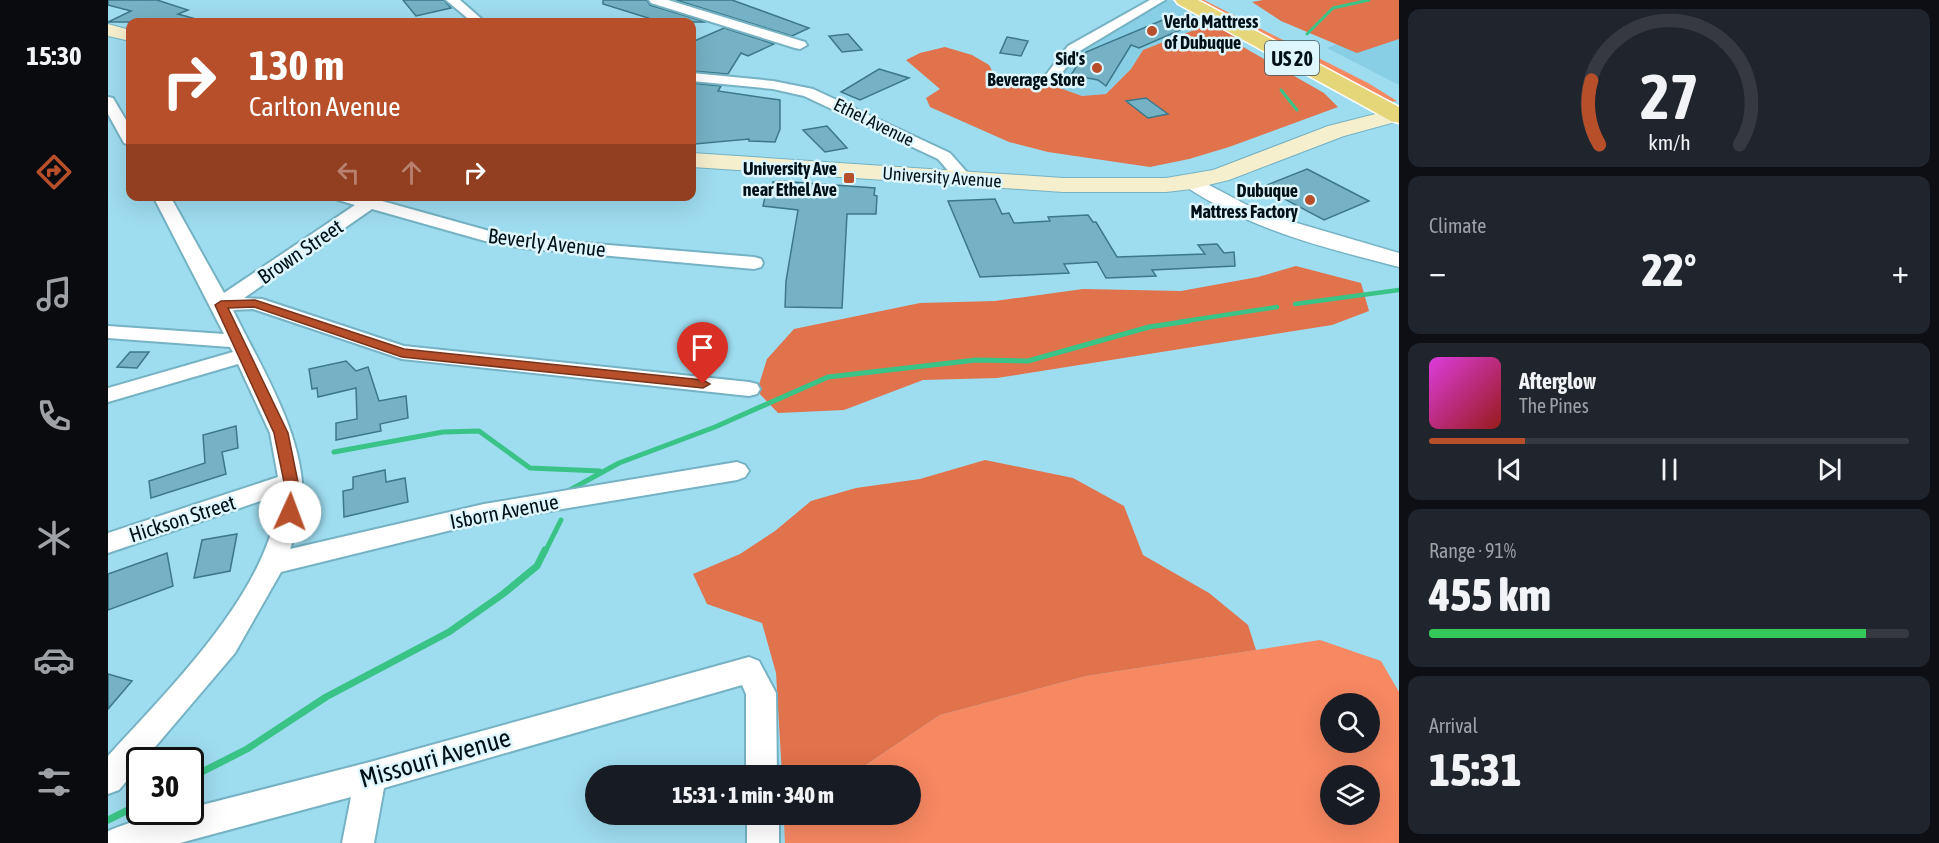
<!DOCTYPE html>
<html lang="en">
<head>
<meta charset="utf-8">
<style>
	:root { --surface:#171b24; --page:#20242c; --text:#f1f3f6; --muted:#9ea1a6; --line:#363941; --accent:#b74f2a }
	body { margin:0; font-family:"Asap Condensed",sans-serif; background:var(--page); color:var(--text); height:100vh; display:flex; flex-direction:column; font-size:22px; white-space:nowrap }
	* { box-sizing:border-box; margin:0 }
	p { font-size:20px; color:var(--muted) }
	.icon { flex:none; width:33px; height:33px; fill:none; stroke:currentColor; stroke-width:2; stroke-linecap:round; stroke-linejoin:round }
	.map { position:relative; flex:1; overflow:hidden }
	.details { display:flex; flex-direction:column; gap:9px; padding:9px; background:#0d0f14; width:540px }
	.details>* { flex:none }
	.guide { position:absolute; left:18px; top:18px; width:570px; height:183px; border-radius:12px; box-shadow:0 6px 24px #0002; background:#b74f2a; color:#fff; overflow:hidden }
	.buttons { position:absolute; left:1212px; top:693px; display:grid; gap:12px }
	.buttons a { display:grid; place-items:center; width:60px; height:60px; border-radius:50%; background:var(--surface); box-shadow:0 6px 24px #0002; font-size:30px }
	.speed { position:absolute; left:18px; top:747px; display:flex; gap:12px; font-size:30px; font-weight:700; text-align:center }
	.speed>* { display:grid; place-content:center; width:78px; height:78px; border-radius:50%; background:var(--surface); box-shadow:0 6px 24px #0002; line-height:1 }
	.speed .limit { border:3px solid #111; border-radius:9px; background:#fff; color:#111 }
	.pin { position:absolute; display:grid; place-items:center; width:51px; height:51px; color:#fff; margin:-62px -26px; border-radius:50% 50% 50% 0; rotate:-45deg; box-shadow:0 0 6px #0007 }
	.pin .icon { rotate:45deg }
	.me { position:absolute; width:66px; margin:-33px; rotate:2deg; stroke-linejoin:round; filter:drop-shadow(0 0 4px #0008) }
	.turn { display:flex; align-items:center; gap:21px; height:126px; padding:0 24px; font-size:27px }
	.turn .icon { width:78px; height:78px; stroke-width:2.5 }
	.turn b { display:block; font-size:42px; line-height:51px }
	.lanes { display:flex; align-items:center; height:57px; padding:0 24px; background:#0003; justify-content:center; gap:30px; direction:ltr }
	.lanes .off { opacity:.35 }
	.big { font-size:45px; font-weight:800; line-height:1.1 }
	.details .tile { flex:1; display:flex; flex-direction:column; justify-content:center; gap:9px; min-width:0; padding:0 21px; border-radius:12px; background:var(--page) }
	.details .dial { align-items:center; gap:0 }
	.dial svg { height:156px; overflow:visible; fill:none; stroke:var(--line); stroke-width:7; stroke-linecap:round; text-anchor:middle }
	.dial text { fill:var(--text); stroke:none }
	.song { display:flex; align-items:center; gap:18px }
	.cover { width:72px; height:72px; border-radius:9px; background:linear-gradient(135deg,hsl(300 70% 55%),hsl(0 70% 35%)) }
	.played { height:6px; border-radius:3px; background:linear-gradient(90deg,var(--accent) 20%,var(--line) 20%) }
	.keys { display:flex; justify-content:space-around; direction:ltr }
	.heat { display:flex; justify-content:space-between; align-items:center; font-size:33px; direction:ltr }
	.charge { height:9px; border-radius:4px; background:linear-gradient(90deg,#34c759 91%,var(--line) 0) }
	.trip { position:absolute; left:477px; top:765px; width:336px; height:60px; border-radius:30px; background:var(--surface); box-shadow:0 6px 24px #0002; font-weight:800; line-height:60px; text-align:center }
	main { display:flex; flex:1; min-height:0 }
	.tab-bar { display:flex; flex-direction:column; width:108px; justify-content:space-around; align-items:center; background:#090b0e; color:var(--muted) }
	.tab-bar .icon { width:42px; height:42px }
	.tab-bar .selected { color:var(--accent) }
	.tab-bar b { font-size:27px; color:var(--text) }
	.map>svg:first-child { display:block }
	.built { fill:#88cee4 }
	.green { fill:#f68862; fill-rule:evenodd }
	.forest { fill:#e0724c }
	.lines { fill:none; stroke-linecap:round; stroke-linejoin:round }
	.stream-far3 { stroke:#3ac386; stroke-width:3 }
	.stream-far2 { stroke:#3ac386; stroke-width:4.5 }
	.stream-far1 { stroke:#3ac386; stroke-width:5 }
	.stream { stroke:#3ac386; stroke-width:7 }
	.building { fill:#75b2c5; stroke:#3c788a; stroke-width:1.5 }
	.minor-casing { stroke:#75b2c4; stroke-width:4 }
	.tertiary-casing { stroke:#75b2c4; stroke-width:3 }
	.secondary-casing { stroke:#75b2c4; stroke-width:2 }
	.trunk-casing { stroke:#fff; stroke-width:3 }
	.minor { fill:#fff; fill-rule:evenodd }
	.tertiary { fill:#fff; fill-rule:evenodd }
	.secondary { fill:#f5efcd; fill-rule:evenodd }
	.trunk { fill:#e6d67a; fill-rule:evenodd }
	.route { fill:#b74f2a; stroke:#77331b; stroke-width:1.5 }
	.poi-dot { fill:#b74f2a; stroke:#def6fe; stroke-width:2 }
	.labels { text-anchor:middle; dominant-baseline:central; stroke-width:5; stroke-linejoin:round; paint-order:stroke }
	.far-poi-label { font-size:18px; font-weight:bold; fill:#001017; stroke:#def6fe; text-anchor:end }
	.far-street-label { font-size:18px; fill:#001017; stroke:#def6fe }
	.shield { fill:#def6fe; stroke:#43555c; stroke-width:1.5 }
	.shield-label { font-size:20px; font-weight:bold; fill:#001017 }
	.street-label { font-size:21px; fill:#001017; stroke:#def6fe }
	.near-street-label { font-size:26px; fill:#001017; stroke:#def6fe }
</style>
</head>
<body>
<main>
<nav class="tab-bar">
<b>15:30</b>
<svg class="icon selected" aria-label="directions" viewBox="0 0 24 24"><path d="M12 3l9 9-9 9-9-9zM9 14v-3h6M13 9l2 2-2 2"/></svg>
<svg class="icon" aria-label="music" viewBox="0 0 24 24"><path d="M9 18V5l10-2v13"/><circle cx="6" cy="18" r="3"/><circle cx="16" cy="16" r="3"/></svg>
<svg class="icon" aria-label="phone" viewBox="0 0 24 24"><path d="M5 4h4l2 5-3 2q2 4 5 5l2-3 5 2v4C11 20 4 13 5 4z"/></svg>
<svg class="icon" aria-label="climate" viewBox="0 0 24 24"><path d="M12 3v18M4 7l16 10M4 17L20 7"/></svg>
<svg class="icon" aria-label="car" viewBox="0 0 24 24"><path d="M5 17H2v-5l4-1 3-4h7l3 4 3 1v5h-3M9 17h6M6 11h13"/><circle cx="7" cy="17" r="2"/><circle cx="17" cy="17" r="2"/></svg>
<svg class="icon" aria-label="filters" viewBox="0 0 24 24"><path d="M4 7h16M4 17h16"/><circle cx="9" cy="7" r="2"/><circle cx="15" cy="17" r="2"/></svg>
</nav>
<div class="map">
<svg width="1291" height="843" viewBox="0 0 1291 843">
	<rect width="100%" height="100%" fill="#9edcef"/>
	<g class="built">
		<path d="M1041,0h22l46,26 -15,1 -59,23 -12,19 -25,25 -24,2 -25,-9 -14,-2 22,-37z"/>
		<path d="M1291,19v66l-72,-37z"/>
	</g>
	<g class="green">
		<path d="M1087,0h9l164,83 29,18 -5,1 -11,-5z"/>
		<path d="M1212,640l61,21 18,31v151h-614l-1,-21 10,-7 116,-1v-38l-59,-1 89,-60 146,-39zM1222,704h40v38h-40zM1222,776h40v38h-40z"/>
	</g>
	<g class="forest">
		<path d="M1155,0h136v39l-42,14 -76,-32 -29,-19z"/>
		<path d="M1109,26l17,9 9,12 81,46 14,14 -109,40 -40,12 -39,8 -102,-15 -39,-10 -79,-35 -4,-9 14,-9 -34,-29 14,-7 25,-6 27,8 17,10 7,13 61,9 25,9 24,-2 25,-25 12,-19 59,-23z"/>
		<path d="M1188,266l65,17 8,28 -37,14 -335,53 -74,2 -79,30 -66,3 -21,-22 10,-32 27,-30 126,-26 75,-2 88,-12 98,2 77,-14z"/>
		<path d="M877,460l88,18 51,28 19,49 66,38 33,27 6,5 8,25 -170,26 -146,39 -89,60h-69l-6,-102 -14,-50 -55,-19 -14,-30 47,-20 35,-23 36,-30 45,-13 64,-9z"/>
	</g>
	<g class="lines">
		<g class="stream-far3">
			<path d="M1199,34l26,-26 36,-8"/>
			<path d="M1173,90l16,20"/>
		</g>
		<g class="stream-far2">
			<path d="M1187,304l104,-14"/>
			<path d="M1071,322l98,-15"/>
		</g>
		<g class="stream-far1">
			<path d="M226,452l109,-20 36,-1 51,37 70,3"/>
			<path d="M460,491l51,-28 96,-36 113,-50 148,-17 52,1 121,-34 40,-6"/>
			<path d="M437,552l16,-32"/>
		</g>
		<g class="stream">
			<path d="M82,778l57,-29 79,-52 123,-65 54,-38 34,-28 8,-16"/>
			<path d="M0,820l32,-16"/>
		</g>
	</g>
	<g class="building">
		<path d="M0,0h49l31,10 -10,4 18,5 -1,3h-87l23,-11 -23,-6z"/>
		<path d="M295,0h41l7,8 -35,8z"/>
		<path d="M495,0h44l3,5 56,17h-45l-58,-18z"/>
		<path d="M568,0h56l77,28 -17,8z"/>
		<path d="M1057,19l22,8 -48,21 -8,-3 -25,41 -8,-6 -27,-5 15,-23z"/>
		<path d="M616,28l50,16 -26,12 -7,-3 -13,21 -36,-3v-29z"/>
		<path d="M740,34l14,16 -20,2 -13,-16z"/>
		<path d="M899,37l21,4 -7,15 -21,-3z"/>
		<path d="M771,69l30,9 -49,22 -19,-8z"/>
		<path d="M584,83l29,3 -3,5 62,9v29l-5,13 -26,-1v-2l-54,5z"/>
		<path d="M1038,98l22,16 -20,4 -22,-17z"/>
		<path d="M719,126l20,22 -22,4 -22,-22z"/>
		<path d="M1199,169l62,32 -45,19 -62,-33z"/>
		<path d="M671,181l96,7 -1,7 3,1 -1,18h-29l-5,94 -57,-1 1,-26 12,-71 -35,-4 4,-18 4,1 2,-7z"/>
		<path d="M887,199l7,15 7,-1 5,10 36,-2 -2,-4 40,-2 5,7h3l21,35 88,-3 -7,-9 19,-1 7,9 10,-1 1,14 -83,4 4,6 -50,2 -9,-16 -33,2 5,9 -89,4 -32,-76z"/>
		<path d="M22,352h19l-12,16 -20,-1z"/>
		<path d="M238,361l10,10 12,-4 11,34 27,-5 2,22 -28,6 1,7 -45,9v-17l21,-4 -1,-31 -38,9 -1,-9 -5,1 -3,-20z"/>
		<path d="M128,426l2,22 -16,4 4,22 -75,24 -2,-17 56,-18 -2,-28z"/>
		<path d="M277,470l1,12 19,-4 3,24 -64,15 -1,-26 10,-2v-12z"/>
		<path d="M129,534l-7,37 -36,7 8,-38z"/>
		<path d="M59,553l6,33 -65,24v-36z"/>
		<path d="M0,674l24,7 -24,28z"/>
	</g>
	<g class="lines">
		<defs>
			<g id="minor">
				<path d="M338,0h14l25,22h-13z"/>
				<path d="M541,0h19l137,42 2,3 -7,4 -5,-1 -144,-45z"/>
				<path d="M1042,0h15l-87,52 -24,31h-10l-2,-3 26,-34z"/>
				<path d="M584,73l81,8 40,8 137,64 22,25 -2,4h-12l-20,-23 -134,-63 -31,-7 -81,-8z"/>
				<path d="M0,97l5,1 17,29v18l-6,-2 -16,-29z"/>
				<path d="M45,196h17l54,97 131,-88 -17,-5 -2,-4h46v5l111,31 30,6 231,19 7,2 2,4 -2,4 -7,2 -231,-21 -38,-7 -113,-32 -128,89 18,1 142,47 345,36 8,2 3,5 -3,5 -8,2 -347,-37 -149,-50 -20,1c29,60 76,131 69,200 -1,13 -8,27 -12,39l194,-45 253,-42 8,3 4,6 -4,6 -8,3 -253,42 -203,50 -46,81 -91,107h-4v5l-21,25 -11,4v-38c59,-65 166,-169 170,-261l-170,58v-20l170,-56 -8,-44 -32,-69 -130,38v-14l125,-36 -3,-5 -122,-9v-12l116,8z"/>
				<path d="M641,657l10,4 17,32 1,83h-31v-82l-4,-9 -358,103 -10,55h-32l9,-46 -171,46h-72v-12c24,-10 56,-19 82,-19v-4l180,-46z"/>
				<rect x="639" y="814" width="32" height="29"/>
			</g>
			<path id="tertiary" d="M1084,176l55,29 26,11 126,37v14c-74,-19 -150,-38 -214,-81l-3,-4 3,-4z"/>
			<g id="secondary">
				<path d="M0,24l22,6v11l-22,-5z"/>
				<path d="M1291,108v13l-55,15 -115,44 -37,9 -26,3h-103l-371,-25v-14l371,25h103l47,-8 115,-44z"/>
			</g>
			<path id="trunk" d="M1067,0h23l201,107v16l-8,-2 -213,-117z"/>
		</defs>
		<use href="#minor" class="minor-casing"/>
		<use href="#tertiary" class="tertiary-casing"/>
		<use href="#secondary" class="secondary-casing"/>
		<use href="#trunk" class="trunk-casing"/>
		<use href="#minor" class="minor"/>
		<use href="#tertiary" class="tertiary"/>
		<use href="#secondary" class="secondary"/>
		<use href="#trunk" class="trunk"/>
	</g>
	<path class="route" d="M147,300l149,49 299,31 7,4 -7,4 -301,-31 -148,-50 -26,1 60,125 10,49 -1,30 -2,4h-10l-3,-4 2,-30 -10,-49 -59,-128 6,-4z"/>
	<g class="poi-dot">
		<circle cx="1044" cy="31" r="6"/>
		<circle cx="989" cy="68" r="6"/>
		<rect x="735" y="172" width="12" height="12" rx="3"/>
		<circle cx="1202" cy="200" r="6"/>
	</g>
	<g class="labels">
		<g class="far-poi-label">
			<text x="1056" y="21" text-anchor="start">Verlo Mattress<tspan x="1056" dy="21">of Dubuque</tspan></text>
			<text x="977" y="58">Sid's<tspan x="977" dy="21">Beverage Store</tspan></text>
			<text x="729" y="168">University Ave<tspan x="729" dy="21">near Ethel Ave</tspan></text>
			<text x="1190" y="190">Dubuque<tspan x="1190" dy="21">Mattress Factory</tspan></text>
		</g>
		<g class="far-street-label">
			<text transform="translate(766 122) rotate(26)">Ethel Avenue</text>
			<text transform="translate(834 177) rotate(4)">University Avenue</text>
		</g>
		<rect class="shield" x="1157" y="41" width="54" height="34" rx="4.5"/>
		<g class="shield-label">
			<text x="1184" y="58">US 20</text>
		</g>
		<g class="street-label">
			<text transform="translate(439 242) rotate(7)">Beverly Avenue</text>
			<text transform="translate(192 251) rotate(-34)">Brown Street</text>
			<text transform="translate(396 511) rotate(-11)">Isborn Avenue</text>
			<text transform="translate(74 518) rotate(-18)">Hickson Street</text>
		</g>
		<g class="near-street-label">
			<text transform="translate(327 758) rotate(-16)">Missouri Avenue</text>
		</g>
	</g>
</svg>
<div class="buttons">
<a><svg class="icon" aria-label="search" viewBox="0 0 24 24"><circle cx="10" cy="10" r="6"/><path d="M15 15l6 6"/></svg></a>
<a><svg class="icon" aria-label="layers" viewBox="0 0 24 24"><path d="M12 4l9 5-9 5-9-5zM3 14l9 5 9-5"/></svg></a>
</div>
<div class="speed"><div class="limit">30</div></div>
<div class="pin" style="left:595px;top:384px;background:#d93025"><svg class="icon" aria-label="arrive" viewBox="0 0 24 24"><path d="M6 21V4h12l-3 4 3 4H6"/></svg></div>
<svg class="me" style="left:182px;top:512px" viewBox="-20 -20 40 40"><circle r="19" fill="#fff"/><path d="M0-13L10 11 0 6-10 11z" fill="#b74f2a"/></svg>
<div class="trip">15:31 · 1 min · 340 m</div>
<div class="guide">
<div class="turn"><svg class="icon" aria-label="right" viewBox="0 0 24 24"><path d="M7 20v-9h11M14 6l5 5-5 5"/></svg><div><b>130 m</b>Carlton Avenue</div></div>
<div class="lanes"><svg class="icon off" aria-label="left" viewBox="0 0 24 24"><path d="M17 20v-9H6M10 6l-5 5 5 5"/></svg><svg class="icon off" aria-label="ahead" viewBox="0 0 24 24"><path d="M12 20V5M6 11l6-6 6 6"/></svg><svg class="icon" aria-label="right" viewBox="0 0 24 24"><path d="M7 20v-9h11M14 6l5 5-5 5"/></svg></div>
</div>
</div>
<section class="details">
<div class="tile dial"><svg viewBox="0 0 100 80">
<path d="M14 69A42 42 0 1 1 86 69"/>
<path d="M14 69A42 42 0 0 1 10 36" stroke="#b74f2a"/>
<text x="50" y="56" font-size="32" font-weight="700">27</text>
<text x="50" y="72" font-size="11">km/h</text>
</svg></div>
<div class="tile"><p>Climate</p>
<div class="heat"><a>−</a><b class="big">22°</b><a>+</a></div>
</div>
<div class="tile">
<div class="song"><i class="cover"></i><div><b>Afterglow</b><p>The Pines</p></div></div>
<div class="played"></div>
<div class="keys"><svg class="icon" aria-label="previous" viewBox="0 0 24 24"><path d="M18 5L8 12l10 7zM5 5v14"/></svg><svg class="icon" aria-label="pause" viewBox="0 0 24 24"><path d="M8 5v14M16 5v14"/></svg><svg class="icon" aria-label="next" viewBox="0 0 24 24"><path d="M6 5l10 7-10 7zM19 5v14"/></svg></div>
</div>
<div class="tile"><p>Range · 91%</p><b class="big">455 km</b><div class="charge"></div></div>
<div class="tile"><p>Arrival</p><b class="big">15:31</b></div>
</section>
</main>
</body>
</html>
